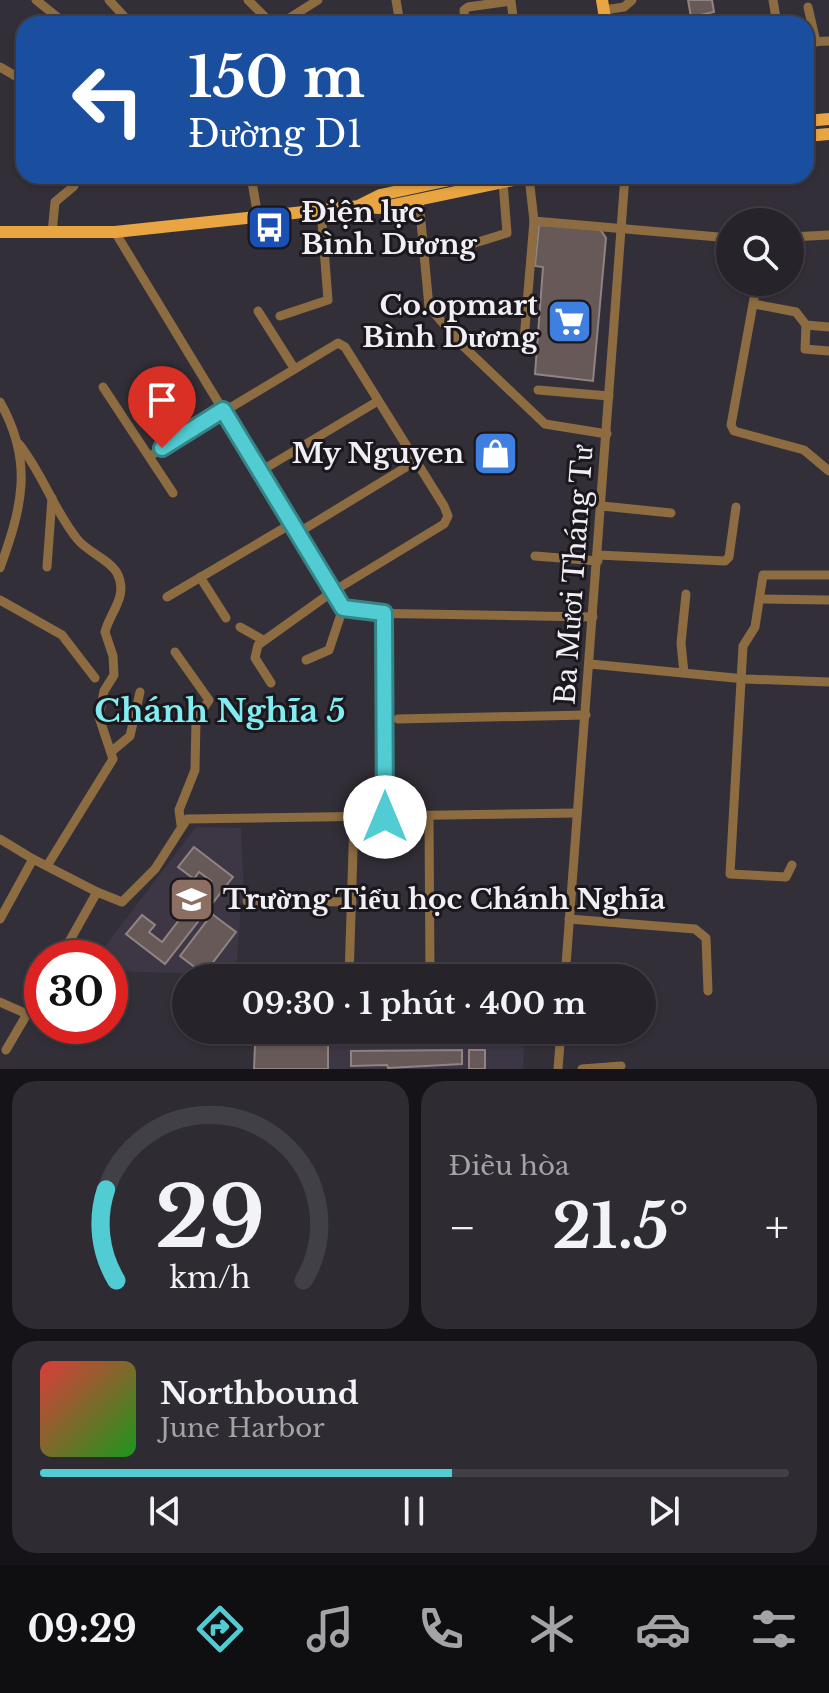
<!DOCTYPE html>
<html lang="vi">
<head>
<meta charset="utf-8">
<style>
	:root { --surface:#26232a; --page:#2e2b32; --text:#f1f3f6; --muted:#a4a4a8; --line:#424047; --accent:#51ccd2 }
	body { margin:0; font-family:"Libre Baskerville",serif; background:var(--page); color:var(--text); height:100vh; display:flex; flex-direction:column; font-size:30px; white-space:nowrap }
	* { box-sizing:border-box; margin:0 }
	p { font-size:26px; color:var(--muted) }
	.icon { flex:none; width:44px; height:44px; fill:none; stroke:currentColor; stroke-width:2; stroke-linecap:round; stroke-linejoin:round }
	.map { position:relative; height:1069px; overflow:hidden }
	.drawer { display:flex; flex-direction:column; gap:12px; padding:12px; background:#151317; flex:1 }
	.drawer>* { flex:none }
	.hud { position:absolute; left:16px; top:16px; width:798px; height:168px; border-radius:24px; box-shadow:0 2px 6px #0004,0 0 0 2px var(--line); background:#1a4fa0; color:#fff; overflow:hidden }
	.controls { position:absolute; left:716px; top:208px; display:grid; gap:16px }
	.controls a { display:grid; place-items:center; width:88px; height:88px; border-radius:50%; background:var(--surface); box-shadow:0 2px 6px #0004,0 0 0 2px var(--line); font-size:40px }
	.speed { position:absolute; left:24px; top:940px; display:flex; gap:16px; font-size:40px; font-weight:700; text-align:center }
	.speed>* { display:grid; place-content:center; width:104px; height:104px; border-radius:50%; background:var(--surface); box-shadow:0 2px 6px #0004,0 0 0 2px var(--line); line-height:1 }
	.speed .limit { border:12px solid #d22; background:#fff; color:#111 }
	.pin { position:absolute; display:grid; place-items:center; width:68px; height:68px; color:#fff; margin:-82px -34px; border-radius:50% 50% 50% 0; rotate:-45deg; box-shadow:0 0 8px #0007 }
	.pin .icon { rotate:45deg }
	.me { position:absolute; width:88px; margin:-44px; rotate:0deg; stroke-linejoin:round; filter:drop-shadow(0 0 6px #0008) }
	.turn { display:flex; align-items:center; gap:28px; height:168px; padding:0 40px; font-size:36px }
	.turn .icon { width:104px; height:104px; stroke-width:2.5 }
	.turn b { display:block; font-size:56px; line-height:68px }
	.big { font-size:60px; font-weight:700; line-height:1.1 }
	.drawer .card { flex:1; display:flex; flex-direction:column; justify-content:center; gap:12px; min-width:0; padding:0 28px; border-radius:24px; background:var(--page) }
	.drawer .dial { align-items:center; gap:0 }
	.dial svg { height:208px; overflow:visible; fill:none; stroke:var(--line); stroke-width:7; stroke-linecap:round; text-anchor:middle }
	.dial text { fill:var(--text); stroke:none }
	.song { display:flex; align-items:center; gap:24px }
	.cover { width:96px; height:96px; border-radius:12px; background:linear-gradient(135deg,hsl(0 70% 55%),hsl(120 70% 35%)) }
	.played { height:8px; border-radius:4px; background:linear-gradient(90deg,var(--accent) 55%,var(--line) 55%) }
	.keys { display:flex; justify-content:space-around; direction:ltr }
	.heat { display:flex; justify-content:space-between; align-items:center; font-size:44px; direction:ltr }
	.drawer .tiles { flex:1; display:grid; gap:12px; grid-template-columns:1fr 1fr }
	.card:last-child { grid-column:span 2 }
	.trip { position:absolute; left:172px; top:964px; width:484px; height:80px; border-radius:40px; background:var(--surface); box-shadow:0 2px 6px #0004,0 0 0 2px var(--line); font-weight:700; line-height:80px; text-align:center }
	.dock { display:flex; height:128px; justify-content:space-around; align-items:center; background:#0f0e11; color:var(--muted) }
	.dock .icon { width:56px; height:56px }
	.dock .active { color:var(--accent) }
	.dock b { font-size:36px; color:var(--text) }
	.map>svg:first-child { display:block }
	.built { fill:#3c3645 }
	.building { fill:#665957; stroke:#908381; stroke-width:2 }
	.lines { fill:none; stroke-linecap:round; stroke-linejoin:round }
	.minor { stroke:#8d6c41; stroke-width:9 }
	.major { stroke:#e8a542; stroke-width:12 }
	.route-casing { stroke:#358588; stroke-width:20 }
	.route { stroke:#51ccd2; stroke-width:14 }
	.labels { text-anchor:middle; dominant-baseline:central; stroke-width:6; stroke-linejoin:round; paint-order:stroke }
	.poi-label { font-size:28px; font-weight:bold; fill:#f1eff5; stroke:#1a181c; text-anchor:start }
	.street-label { font-size:28px; fill:#f1eff5; stroke:#1a181c }
	.quarter-label { font-size:32px; font-weight:bold; fill:#81edf2; stroke:#1a181c }
</style>
</head>
<body>
<div class="map">
<svg width="829" height="1069" viewBox="0 0 829 1069">
	<rect width="100%" height="100%" fill="#332f38"/>
	<g class="built">
		<path d="M196,827l45,1 3,68 -3,6 -5,73 -126,-4v-13h-14z"/>
		<path d="M524,1042l-1,27h-269l1,-24z"/>
	</g>
	<g class="building">
		<path d="M688,0h24l2,12 -23,5z"/>
		<path d="M508,16l1,8h-27l-1,-3z"/>
		<path d="M539,225l61,4 6,9 -13,143 -58,-7 8,-107 -8,-1z"/>
		<path d="M194,847l39,30 -68,87 -39,-30 16,-19 13,10 -6,7 13,10 20,-26 -4,-4 7,-9 6,4 20,-26 -12,-9 -5,7 -16,-12z"/>
		<path d="M212,914l24,18 -32,42 -24,-18z"/>
		<path d="M255,1045h73v24h-74z"/>
		<path d="M462,1050v14l-74,4 -1,-3 -36,1v-15z"/>
		<rect x="469" y="1050" width="16" height="19"/>
	</g>
	<g class="lines">
		<g class="minor">
			<path d="M36,0l30,24"/>
			<path d="M109,0l22,24"/>
			<path d="M248,0l24,24"/>
			<path d="M396,0l4,24"/>
			<path d="M773,0l4,24"/>
			<path d="M808,7l8,35"/>
			<path d="M604,10l20,-3 8,-7"/>
			<path d="M280,24l38,-24"/>
			<path d="M465,24l-1,-14 4,-3 43,-6 3,23"/>
			<path d="M806,42l23,-1"/>
			<path d="M0,67l24,14"/>
			<path d="M251,176l7,41"/>
			<path d="M529,177l5,44 196,17"/>
			<path d="M419,200l10,107 33,38 83,79 62,10"/>
			<path d="M115,232l228,376 17,5 233,4"/>
			<path d="M52,233l3,-31 19,-16v-10"/>
			<path d="M790,237l39,-2"/>
			<path d="M475,243l32,-10 -4,-51"/>
			<path d="M757,282l-26,143 3,6 70,19 25,21"/>
			<path d="M754,304l42,8 10,13 23,2"/>
			<path d="M258,311l36,57"/>
			<path d="M280,316l48,-16 -7,-90"/>
			<path d="M806,325l-1,24 24,2"/>
			<path d="M524,340l10,-119"/>
			<path d="M103,387l70,106"/>
			<path d="M538,390l71,6"/>
			<path d="M0,402c34,60 22,105 0,166"/>
			<path d="M19,444c24,30 35,67 59,96 10,12 32,20 39,33 12,23 -7,39 -12,59l8,24 1,19 -10,16 -5,26 14,42 -66,107"/>
			<path d="M150,456l188,-113 7,4 99,159 4,10 -4,8 -112,68 -74,53 -3,13 16,25"/>
			<path d="M259,472l119,-71"/>
			<path d="M602,506l69,7"/>
			<path d="M296,534l120,-73"/>
			<path d="M598,555l127,6 4,-4 7,-50"/>
			<path d="M535,556l63,5"/>
			<path d="M47,567l5,-69"/>
			<path d="M200,577l26,41"/>
			<path d="M167,597l124,-73"/>
			<path d="M760,599l69,1"/>
			<path d="M0,600l62,35 33,43"/>
			<path d="M384,613l1,204"/>
			<path d="M240,627l23,13"/>
			<path d="M175,652l34,48 -13,20 -1,50 -16,40 2,15"/>
			<path d="M306,660l23,-10 14,-42"/>
			<path d="M590,664l155,15 84,3"/>
			<path d="M684,673l-3,-30 5,-49"/>
			<path d="M398,719l188,-4"/>
			<path d="M111,752l19,-16 10,-44"/>
			<path d="M429,816l1,162"/>
			<path d="M0,839l33,20 -33,60"/>
			<path d="M33,859l64,33 -37,66"/>
			<path d="M792,865l-6,12 -56,-3 13,-228 12,-19 8,-52h66"/>
			<path d="M97,892l25,10 33,-33 32,-50 390,-6"/>
			<path d="M247,901l105,1"/>
			<path d="M569,919l126,10 11,9 2,53"/>
			<path d="M349,978l5,-160"/>
			<path d="M565,978l60,-802"/>
			<path d="M0,1002l27,12 15,-22"/>
			<path d="M347,1039l1,-9"/>
			<path d="M6,1050l21,-36"/>
			<path d="M558,1069l3,-39"/>
			<path d="M582,1069l39,-3"/>
		</g>
		<g class="major">
			<path d="M602,0l4,24"/>
			<path d="M806,121l23,-2"/>
			<path d="M806,136l23,-2"/>
			<path d="M360,205l20,-10 88,-19"/>
			<path d="M0,232h115l245,-26 19,2 153,-32"/>
		</g>
	</g>
	<g class="lines">
		<defs>
			<path id="route" d="M162,448l61,-38 120,198 41,5 1,204"/>
		</defs>
		<use href="#route" class="route-casing"/>
		<use href="#route" class="route"/>
	</g>
	<defs>
		<symbol id="bus-square" viewBox="-11 -11 22 22"><rect x="-9" y="-9" width="18" height="18" rx="4" fill="#1a4fb4" stroke="#1a181c"/><path d="M-5-6H5V4H4V6H2V4H-2V6H-4V4H-5ZM-3.5-4V0h7V-4ZM-3.5 1.2v1.5H-2V1.2ZM2 1.2v1.5H3.5V1.2Z" fill="#fff"/></symbol>
		<symbol id="supermarket-square" viewBox="-11 -11 22 22"><rect x="-9" y="-9" width="18" height="18" rx="4" fill="#3f7fe0" stroke="#1a181c"/><path d="M-6-5.5h2.5l.6 2H6L4.5 2H-2.5L-4.4-4H-6ZM-1.5 3.2a1.3 1.3 0 1 0 .1 0ZM3 3.2a1.3 1.3 0 1 0 .1 0Z" fill="#fff"/></symbol>
		<symbol id="shop-square" viewBox="-11 -11 22 22"><rect x="-9" y="-9" width="18" height="18" rx="4" fill="#3f7fe0" stroke="#1a181c"/><path d="M-5-2.5h2.3a2.7 3.5 0 0 1 5.4 0H5L5.5 6h-11ZM-1.5-2.5h3a1.5 2.3 0 0 0-3 0Z" fill="#fff"/></symbol>
		<symbol id="school-square" viewBox="-11 -11 22 22"><rect x="-9" y="-9" width="18" height="18" rx="4" fill="#8d6e63" stroke="#1a181c"/><path d="M0-5L7-2L0 1L-7-2ZM-4 1L0 2.5L4 1V4Q0 6-4 4Z" fill="#fff"/></symbol>
	</defs>
	<g fill-rule="evenodd">
		<use href="#bus-square" x="244" y="202" width="51" height="51"/>
		<use href="#supermarket-square" x="544" y="296" width="51" height="51"/>
		<use href="#shop-square" x="470" y="428" width="51" height="51"/>
		<use href="#school-square" x="166" y="874" width="51" height="51"/>
	</g>
	<g class="labels">
		<g class="poi-label">
			<text x="301" y="212">Điện lực<tspan x="301" dy="32">Bình Dương</tspan></text>
			<text x="538" y="305" text-anchor="end">Co.opmart<tspan x="538" dy="32">Bình Dương</tspan></text>
			<text x="464" y="453" text-anchor="end">My Nguyen</text>
			<text x="223" y="899">Trường Tiểu học Chánh Nghĩa</text>
		</g>
		<g class="street-label">
			<text transform="translate(574 575) rotate(-86)">Ba Mươi Tháng Tư</text>
		</g>
		<g class="quarter-label">
			<text x="220" y="711">Chánh Nghĩa 5</text>
		</g>
	</g>
</svg>
<div class="controls">
<a><svg class="icon" aria-label="search" viewBox="0 0 24 24"><circle cx="10" cy="10" r="6"/><path d="M15 15l6 6"/></svg></a>
</div>
<div class="speed"><div class="limit">30</div></div>
<div class="pin" style="left:162px;top:448px;background:#d93025"><svg class="icon" aria-label="arrive" viewBox="0 0 24 24"><path d="M6 21V4h12l-3 4 3 4H6"/></svg></div>
<svg class="me" style="left:385px;top:817px" viewBox="-20 -20 40 40"><circle r="19" fill="#fff"/><path d="M0-13L10 11 0 6-10 11z" fill="#51ccd2"/></svg>
<div class="trip">09:30 · 1 phút · 400 m</div>
<div class="hud">
<div class="turn"><svg class="icon" aria-label="left" viewBox="0 0 24 24"><path d="M17 20v-9H6M10 6l-5 5 5 5"/></svg><div><b>150 m</b>Đường D1</div></div>
</div>
</div>
<section class="drawer">
<div class="tiles">
<div class="card dial"><svg viewBox="0 0 100 80">
<path d="M14 69A42 42 0 1 1 86 69"/>
<path d="M14 69A42 42 0 0 1 10 34" stroke="#51ccd2"/>
<text x="50" y="56" font-size="32" font-weight="700">29</text>
<text x="50" y="72" font-size="11">km/h</text>
</svg></div>
<div class="card"><p>Điều hòa</p>
<div class="heat"><a>−</a><b class="big">21.5°</b><a>+</a></div>
</div>
<div class="card">
<div class="song"><i class="cover"></i><div><b>Northbound</b><p>June Harbor</p></div></div>
<div class="played"></div>
<div class="keys"><svg class="icon" aria-label="previous" viewBox="0 0 24 24"><path d="M18 5L8 12l10 7zM5 5v14"/></svg><svg class="icon" aria-label="pause" viewBox="0 0 24 24"><path d="M8 5v14M16 5v14"/></svg><svg class="icon" aria-label="next" viewBox="0 0 24 24"><path d="M6 5l10 7-10 7zM19 5v14"/></svg></div>
</div>
</div>
</section>
<nav class="dock">
<b>09:29</b>
<svg class="icon active" aria-label="directions" viewBox="0 0 24 24"><path d="M12 3l9 9-9 9-9-9zM9 14v-3h6M13 9l2 2-2 2"/></svg>
<svg class="icon" aria-label="music" viewBox="0 0 24 24"><path d="M9 18V5l10-2v13"/><circle cx="6" cy="18" r="3"/><circle cx="16" cy="16" r="3"/></svg>
<svg class="icon" aria-label="phone" viewBox="0 0 24 24"><path d="M5 4h4l2 5-3 2q2 4 5 5l2-3 5 2v4C11 20 4 13 5 4z"/></svg>
<svg class="icon" aria-label="climate" viewBox="0 0 24 24"><path d="M12 3v18M4 7l16 10M4 17L20 7"/></svg>
<svg class="icon" aria-label="car" viewBox="0 0 24 24"><path d="M5 17H2v-5l4-1 3-4h7l3 4 3 1v5h-3M9 17h6M6 11h13"/><circle cx="7" cy="17" r="2"/><circle cx="17" cy="17" r="2"/></svg>
<svg class="icon" aria-label="filters" viewBox="0 0 24 24"><path d="M4 7h16M4 17h16"/><circle cx="9" cy="7" r="2"/><circle cx="15" cy="17" r="2"/></svg>
</nav>
</body>
</html>
